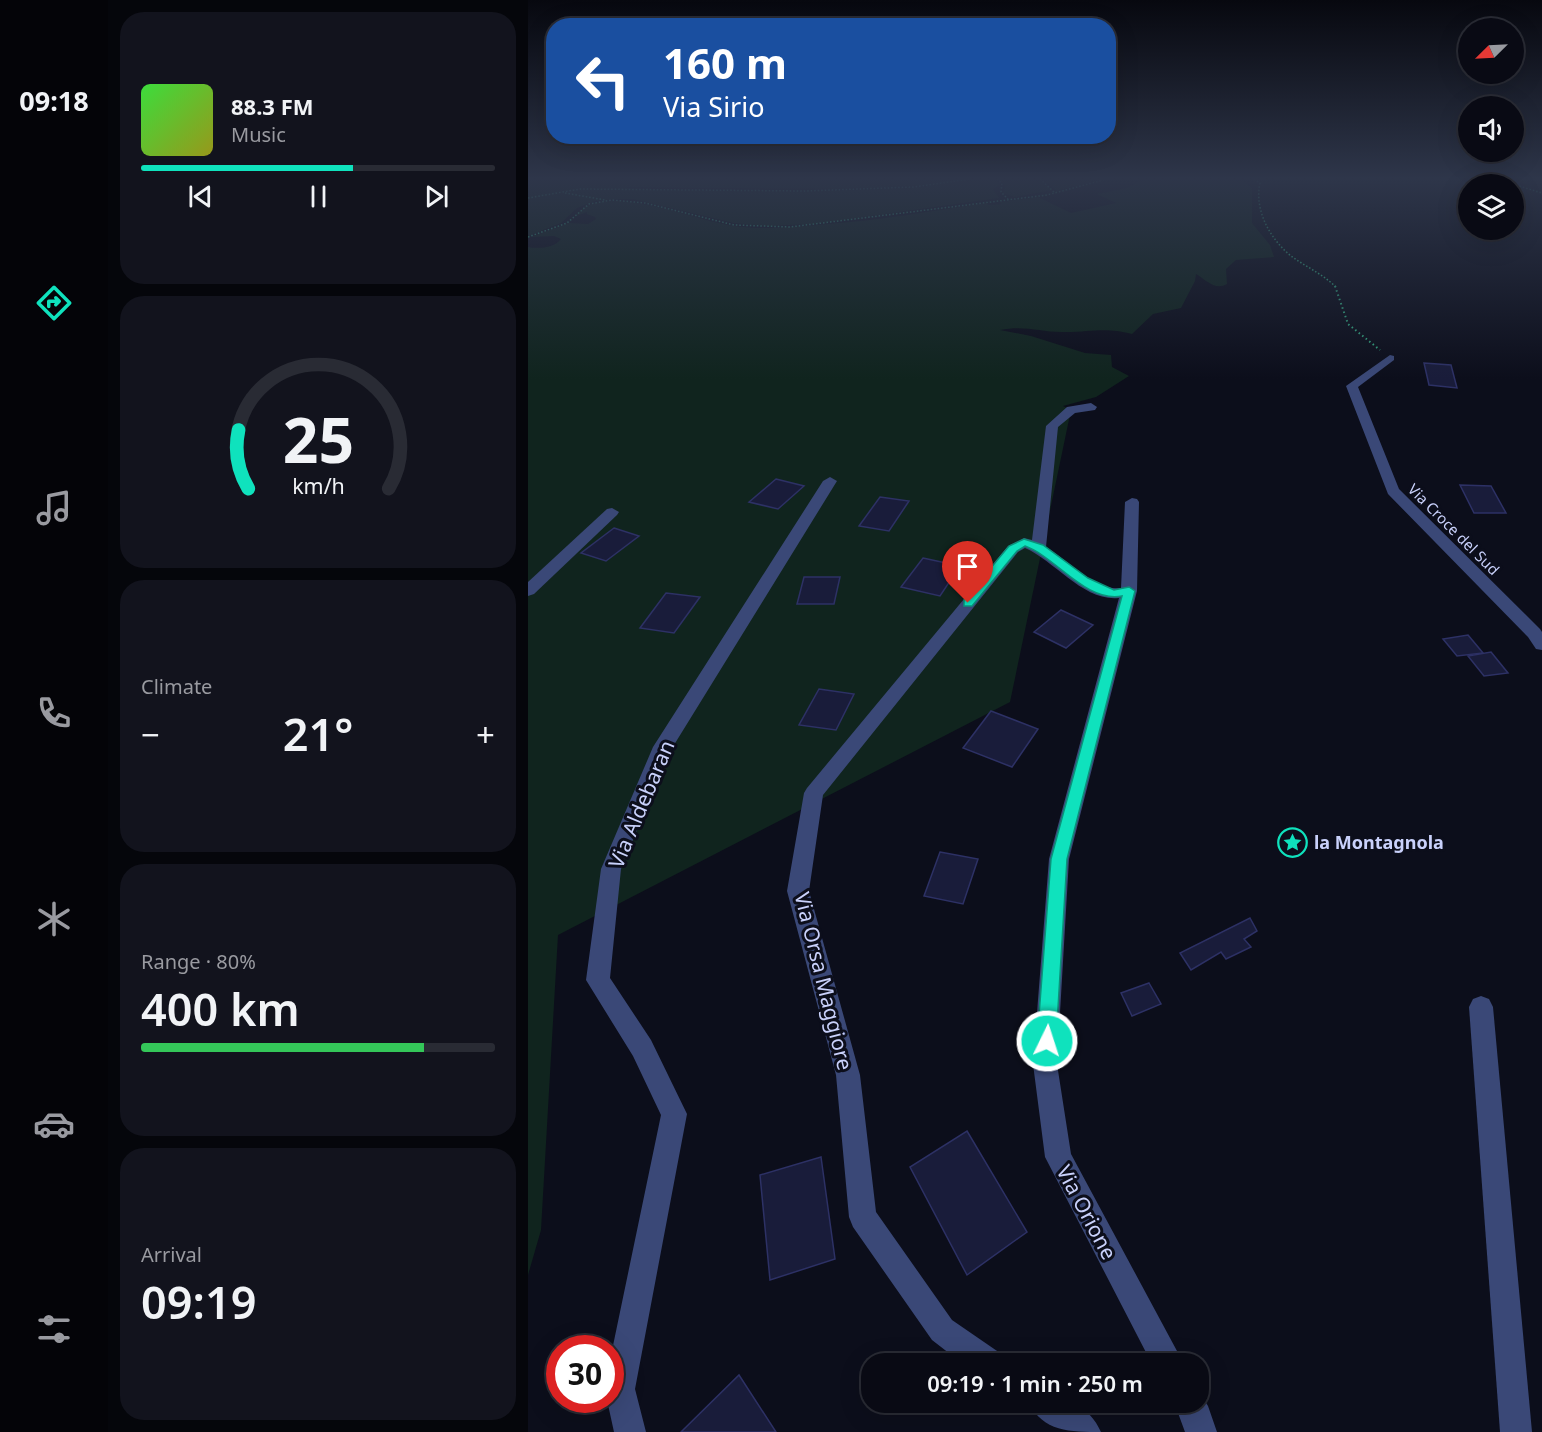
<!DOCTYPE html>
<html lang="en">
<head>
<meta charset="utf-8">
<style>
	:root { --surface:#090a14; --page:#12131d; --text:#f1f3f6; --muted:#999aa0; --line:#292b34; --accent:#0fe2bd }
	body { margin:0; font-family:"Noto Sans",sans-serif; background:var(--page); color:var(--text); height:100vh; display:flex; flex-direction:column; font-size:22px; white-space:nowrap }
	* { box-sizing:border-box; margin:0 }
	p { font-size:20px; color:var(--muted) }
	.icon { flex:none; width:33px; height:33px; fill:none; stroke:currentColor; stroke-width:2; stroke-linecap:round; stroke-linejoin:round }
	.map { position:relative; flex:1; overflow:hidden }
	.details { display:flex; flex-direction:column; gap:12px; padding:12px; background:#05060b; width:420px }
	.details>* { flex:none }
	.hud { position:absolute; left:18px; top:18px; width:570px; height:126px; border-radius:24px; box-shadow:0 6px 24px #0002,0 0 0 2px var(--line); background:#1a4fa0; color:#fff; overflow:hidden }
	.needle { width:39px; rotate:246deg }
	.buttons { position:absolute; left:930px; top:18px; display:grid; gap:12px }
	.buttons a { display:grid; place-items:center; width:66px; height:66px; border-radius:50%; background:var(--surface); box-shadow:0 6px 24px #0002,0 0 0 2px var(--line); font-size:30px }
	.speed { position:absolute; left:18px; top:1335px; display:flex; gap:12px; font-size:30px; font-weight:700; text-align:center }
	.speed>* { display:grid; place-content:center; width:78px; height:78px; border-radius:50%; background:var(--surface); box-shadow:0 6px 24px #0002,0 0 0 2px var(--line); line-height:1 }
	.speed .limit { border:9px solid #d22; background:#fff; color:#111 }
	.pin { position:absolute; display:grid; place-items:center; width:51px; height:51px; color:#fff; margin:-62px -26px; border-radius:50% 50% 50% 0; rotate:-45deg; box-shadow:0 0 6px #0007 }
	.pin .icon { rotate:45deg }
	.me { position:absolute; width:66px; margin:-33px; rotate:4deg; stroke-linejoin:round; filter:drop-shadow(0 0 4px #0008) }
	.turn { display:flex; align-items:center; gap:21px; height:126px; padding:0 18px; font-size:27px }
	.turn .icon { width:78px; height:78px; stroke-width:2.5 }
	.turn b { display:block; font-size:42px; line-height:51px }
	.big { font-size:45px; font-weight:600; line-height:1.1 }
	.details .card { flex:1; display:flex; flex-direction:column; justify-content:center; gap:9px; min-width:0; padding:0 21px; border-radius:24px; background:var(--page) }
	.details .dial { align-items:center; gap:0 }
	.dial svg { height:156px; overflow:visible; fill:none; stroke:var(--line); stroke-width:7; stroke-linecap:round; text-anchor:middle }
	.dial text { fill:var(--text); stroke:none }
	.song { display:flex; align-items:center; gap:18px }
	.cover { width:72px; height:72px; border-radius:9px; background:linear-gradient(135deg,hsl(120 70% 55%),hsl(60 70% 35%)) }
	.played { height:6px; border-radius:3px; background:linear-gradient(90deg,var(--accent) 60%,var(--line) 60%) }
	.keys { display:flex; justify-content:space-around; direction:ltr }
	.heat { display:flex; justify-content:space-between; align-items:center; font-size:33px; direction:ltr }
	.charge { height:9px; border-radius:4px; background:linear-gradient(90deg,#34c759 80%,var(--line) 0) }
	.trip { position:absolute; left:333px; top:1353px; width:348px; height:60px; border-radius:24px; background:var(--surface); box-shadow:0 6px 24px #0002,0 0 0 2px var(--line); font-weight:600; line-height:60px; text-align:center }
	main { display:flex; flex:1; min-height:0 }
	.tab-bar { display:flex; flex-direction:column; width:108px; justify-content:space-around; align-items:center; background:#040408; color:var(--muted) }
	.tab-bar .icon { width:42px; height:42px }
	.tab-bar .on { color:var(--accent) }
	.tab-bar b { font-size:27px; color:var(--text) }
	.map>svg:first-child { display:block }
	.green { fill:#10241e; fill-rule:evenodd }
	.building { fill:#191c3a; stroke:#2d3165; stroke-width:1.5 }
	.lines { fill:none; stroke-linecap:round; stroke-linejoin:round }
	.path-far1 { stroke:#34a57f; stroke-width:1.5; stroke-dasharray:1.5 2; stroke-linecap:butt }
	.path { stroke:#34a57f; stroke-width:2; stroke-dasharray:1.5 3; stroke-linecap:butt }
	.minor { fill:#3a4877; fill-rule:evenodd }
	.route { fill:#0fe2bd; stroke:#0a937b; stroke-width:1.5 }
	.labels { text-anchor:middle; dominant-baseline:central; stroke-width:6; stroke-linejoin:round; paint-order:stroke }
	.far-street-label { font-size:15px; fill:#c9d1fb; stroke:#0c0e1b }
	.poi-label { font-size:18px; font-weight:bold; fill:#c9d1fb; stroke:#0c0e1b; text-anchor:start }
	.near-street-label { font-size:21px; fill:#c9d1fb; stroke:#0c0e1b }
</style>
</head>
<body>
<main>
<nav class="tab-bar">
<b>09:18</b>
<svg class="icon on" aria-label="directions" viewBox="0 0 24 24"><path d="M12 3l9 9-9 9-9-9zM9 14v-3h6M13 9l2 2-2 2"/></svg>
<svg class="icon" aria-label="music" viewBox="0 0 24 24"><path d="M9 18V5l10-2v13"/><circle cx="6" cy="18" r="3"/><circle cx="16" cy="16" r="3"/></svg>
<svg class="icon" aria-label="phone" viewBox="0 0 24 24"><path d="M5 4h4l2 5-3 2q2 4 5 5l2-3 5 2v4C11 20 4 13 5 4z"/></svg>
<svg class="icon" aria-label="climate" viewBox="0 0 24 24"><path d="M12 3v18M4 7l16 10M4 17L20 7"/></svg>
<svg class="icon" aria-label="car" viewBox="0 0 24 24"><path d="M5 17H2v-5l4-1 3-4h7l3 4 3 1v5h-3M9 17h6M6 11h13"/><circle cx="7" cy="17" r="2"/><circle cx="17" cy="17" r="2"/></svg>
<svg class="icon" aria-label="filters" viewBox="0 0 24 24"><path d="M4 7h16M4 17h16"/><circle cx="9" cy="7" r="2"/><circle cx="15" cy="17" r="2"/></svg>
</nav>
<section class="details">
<div class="card">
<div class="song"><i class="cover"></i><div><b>88.3 FM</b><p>Music</p></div></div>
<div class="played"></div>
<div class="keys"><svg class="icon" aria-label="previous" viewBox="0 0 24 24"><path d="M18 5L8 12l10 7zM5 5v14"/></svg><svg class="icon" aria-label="pause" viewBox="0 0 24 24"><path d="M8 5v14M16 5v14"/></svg><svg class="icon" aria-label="next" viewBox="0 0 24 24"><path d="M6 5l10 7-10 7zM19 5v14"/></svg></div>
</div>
<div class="card dial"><svg viewBox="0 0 100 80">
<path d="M14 69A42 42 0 1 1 86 69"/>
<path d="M14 69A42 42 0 0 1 9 39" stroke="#0fe2bd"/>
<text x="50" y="56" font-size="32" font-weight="700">25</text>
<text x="50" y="72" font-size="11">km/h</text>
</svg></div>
<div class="card"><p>Climate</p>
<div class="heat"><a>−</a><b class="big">21°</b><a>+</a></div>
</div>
<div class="card"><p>Range · 80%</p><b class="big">400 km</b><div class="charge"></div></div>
<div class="card"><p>Arrival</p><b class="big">09:19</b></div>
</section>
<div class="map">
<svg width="1014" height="1432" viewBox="0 0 1014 1432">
	<rect width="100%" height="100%" fill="#0c0e1b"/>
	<g class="green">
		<path d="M0,179h466l6,6 -7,4 6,9 -186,26 -46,2 -33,-3 -101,-24h-18l-20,2 -18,7 -16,15 -33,13zM406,185l-21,3 -113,4 -159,-2 -19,-3 214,2z"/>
		<path d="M471,179h38l15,11 -37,7 -12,-4 2,-7z"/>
		<path d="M515,179h57l-43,12z"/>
		<path d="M617,179h96l11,9v35l18,22 4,12 -38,3 -10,9 1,15c-12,7 -21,-4 -31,-10l-1,7 -14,27 -28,6 -21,20c-27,-7 -40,-2 -66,-2 -25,1 -39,-7 -66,-2l31,6 54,17 26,2 1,12 17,9 -33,21 -33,9 8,4 -61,292 -452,233 -17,295 -13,45v-1028c11,2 26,1 33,-8l-7,-3 -23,1 38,-14 19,1 8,-5 -1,-2 -8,-3v-2l-11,4c23,-36 118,4 152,9 34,6 66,2 100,-1 53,-4 105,-13 158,-21l3,2 12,-1 -1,-2 38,-5 33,16 45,-10 -19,-9 30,-6z"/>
	</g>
	<g class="building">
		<path d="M896,363l27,2 6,23 -28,-3z"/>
		<path d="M248,479l28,7 -26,23 -29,-7z"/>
		<path d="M932,485l31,1 15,27h-32z"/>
		<path d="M352,497l29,4 -20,30 -30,-5z"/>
		<path d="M86,528l25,8 -33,25 -25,-8z"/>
		<path d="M395,558l37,8 -20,30 -39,-9z"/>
		<path d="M276,577h36l-6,27h-37z"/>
		<path d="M138,593l34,4 -26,36 -34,-5z"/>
		<path d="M533,610l32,15 -27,23 -32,-16z"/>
		<path d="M940,635l15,18 -26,3 -14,-17z"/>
		<path d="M963,652l17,21 -24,3 -16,-20z"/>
		<path d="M291,689l35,5 -18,36 -37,-5z"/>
		<path d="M463,711l47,18 -26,38 -49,-19z"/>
		<path d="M412,852l38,7 -15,45 -39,-8z"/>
		<path d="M722,918l7,13 -13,8 7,8 -25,12 -5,-7 -30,18 -11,-17z"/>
		<path d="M621,983l12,21 -29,12 -11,-23z"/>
		<path d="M439,1131l60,101 -60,43 -57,-108z"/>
		<path d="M293,1157l14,102 -65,21 -10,-105z"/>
		<path d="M211,1375l37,57h-95z"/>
	</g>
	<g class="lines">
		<g class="path-far1">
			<path d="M469,179l5,4 -1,9 7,7"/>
			<path d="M512,179l15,14"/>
			<path d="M726,179l6,4c-6,27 10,56 31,73 15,11 32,18 46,32"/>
			<path d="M968,179l46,14"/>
			<path d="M37,193l40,7"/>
			<path d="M0,198l52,-9 225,2 108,-4 57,-8"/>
			<path d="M0,237l39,-14 22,-19 23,-4 33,3 89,22 56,2 257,-32 60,-16"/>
		</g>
		<path class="path" d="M807,286l13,38 32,26"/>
		<g class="minor">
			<path d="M862,355l4,1v4l-36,27 41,102 141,140 2,3v18l-6,-1 -8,-12 -140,-143 -42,-108z"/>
			<path d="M563,403l6,4 -2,3 -20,3 -17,14 -12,120c20,12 51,45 75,41l4,-86 7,-4 5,1 2,3 -2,89 -68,268 -12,205 14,90 113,210h-32l-107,-207 -12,-93 16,-205 70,-261c-35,4 -64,-37 -94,-50l-7,4 -195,243 -14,96 51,184 16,137 76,108 48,33 4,11h-41l-31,-24 -79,-113 -4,-10 -13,-142 -49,-184 17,-98 3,-5 201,-242 16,-8 8,2 14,-114 21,-19z"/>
			<path d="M302,477l7,4 -168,272 -48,116 -11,109 41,62 36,74 -52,275 11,43h-32l-7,-32h3v-40l51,-245 -28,-59 -47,-76 15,-111 52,-122 170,-266z"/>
			<path d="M84,508l7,4 -2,3 -83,79 -6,2v-14l79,-73z"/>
			<path d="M953,996l8,3 4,8 39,425h-32l-31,-425 4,-8z"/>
			<path d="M670,1390l10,16 9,26h-32l-11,-30h24z"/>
			<path d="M501,1402c30,0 58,-3 72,30 -30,0 -59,0 -72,-30z"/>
		</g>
	</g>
	<linearGradient id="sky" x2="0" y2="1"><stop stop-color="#07080f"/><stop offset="0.47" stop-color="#2e364a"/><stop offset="1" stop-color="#2e364a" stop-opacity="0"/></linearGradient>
	<rect width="1014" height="379" fill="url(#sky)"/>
	<path class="route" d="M496,539l19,6 45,33 26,12 15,-3 6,4 -68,268 -11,182 -3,6 -6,3 -7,-3 -3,-6 14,-182 71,-263c-36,7 -66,-39 -97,-50l-8,5 -45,55h-8v-6l45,-54z"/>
	<defs>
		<symbol id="sight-ring" viewBox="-11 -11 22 22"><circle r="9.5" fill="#0c0e1b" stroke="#0fe2bd" stroke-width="1.5"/><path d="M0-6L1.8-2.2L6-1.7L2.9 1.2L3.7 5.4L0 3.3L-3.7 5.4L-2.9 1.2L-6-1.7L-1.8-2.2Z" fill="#0fe2bd"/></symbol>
	</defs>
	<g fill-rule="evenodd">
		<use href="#sight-ring" x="748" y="826" width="33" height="33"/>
	</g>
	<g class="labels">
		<g class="far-street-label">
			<text transform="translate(926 529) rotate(45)">Via Croce del Sud</text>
		</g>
		<g class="poi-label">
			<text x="786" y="842">la Montagnola</text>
		</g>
		<g class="near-street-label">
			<text transform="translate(113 804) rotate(-67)">Via Aldebaran</text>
			<text transform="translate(296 981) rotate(76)">Via Orsa Maggiore</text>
			<text transform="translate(559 1212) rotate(62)">Via Orione</text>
		</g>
	</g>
</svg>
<div class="buttons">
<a><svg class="needle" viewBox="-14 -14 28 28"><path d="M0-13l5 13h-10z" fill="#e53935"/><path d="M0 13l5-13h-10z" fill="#999aa0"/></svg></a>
<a><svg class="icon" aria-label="sound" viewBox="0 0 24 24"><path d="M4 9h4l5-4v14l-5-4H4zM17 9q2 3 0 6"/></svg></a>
<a><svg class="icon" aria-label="layers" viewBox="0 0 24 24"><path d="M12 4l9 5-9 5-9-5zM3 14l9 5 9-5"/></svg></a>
</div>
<div class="speed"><div class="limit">30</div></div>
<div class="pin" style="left:440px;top:603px;background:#d93025"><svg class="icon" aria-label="arrive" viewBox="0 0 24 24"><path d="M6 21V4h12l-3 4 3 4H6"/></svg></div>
<svg class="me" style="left:519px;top:1041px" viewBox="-20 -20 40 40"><circle r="17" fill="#0fe2bd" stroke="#fff" stroke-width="3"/><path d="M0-11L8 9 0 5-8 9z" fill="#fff"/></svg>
<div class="trip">09:19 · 1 min · 250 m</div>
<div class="hud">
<div class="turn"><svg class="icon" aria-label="left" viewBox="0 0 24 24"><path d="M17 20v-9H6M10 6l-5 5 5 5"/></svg><div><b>160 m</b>Via Sirio</div></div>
</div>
</div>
</main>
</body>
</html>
